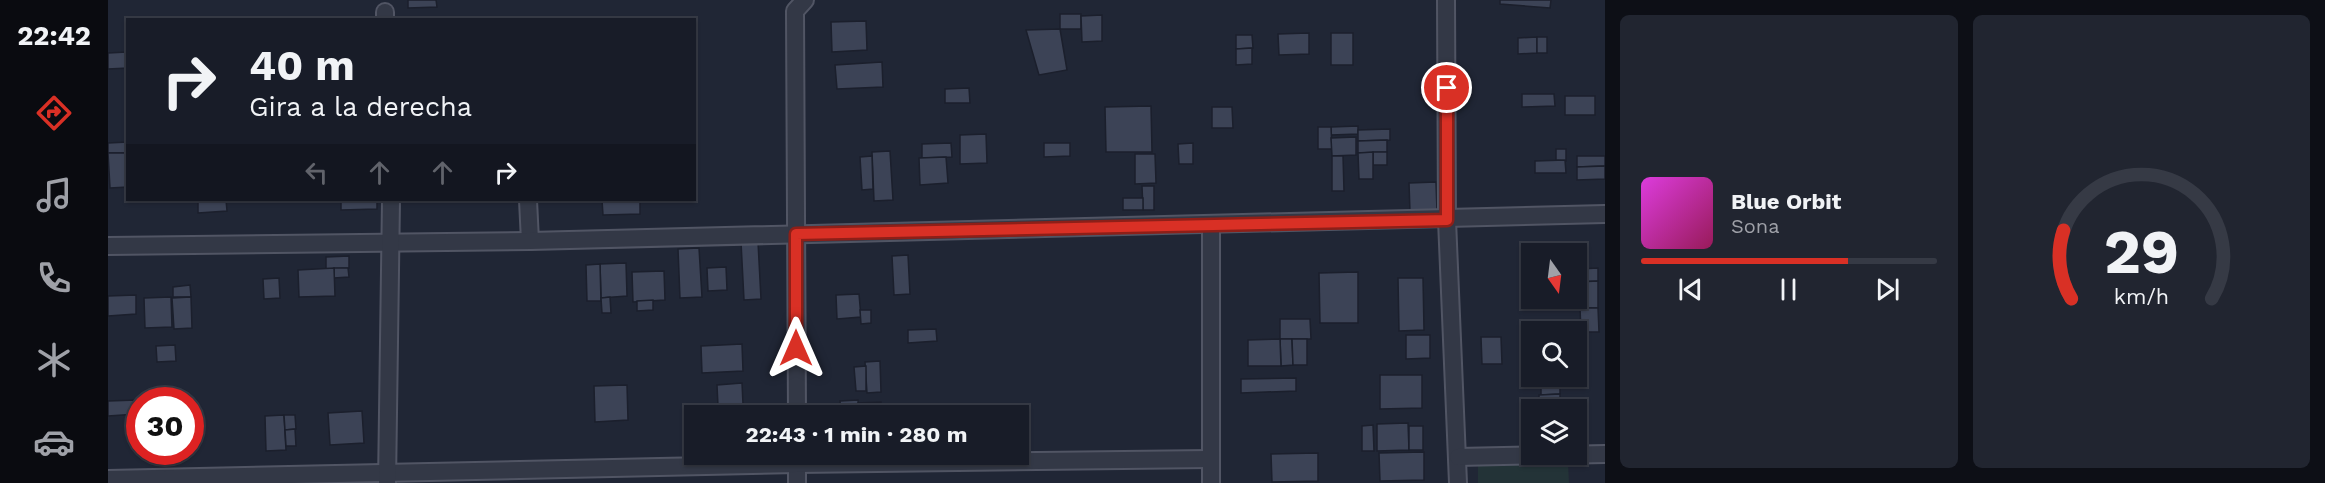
<!DOCTYPE html>
<html lang="es">
<head>
<meta charset="utf-8">
<style>
	:root { --surface:#181c28; --page:#212530; --text:#f1f3f6; --muted:#9fa1a8; --line:#363a45; --accent:#d93025 }
	body { margin:0; font-family:"Work Sans",sans-serif; background:var(--page); color:var(--text); height:100vh; display:flex; flex-direction:column; font-size:22px; white-space:nowrap }
	* { box-sizing:border-box; margin:0 }
	p { font-size:20px; color:var(--muted) }
	.icon { flex:none; width:33px; height:33px; fill:none; stroke:currentColor; stroke-width:2; stroke-linecap:round; stroke-linejoin:round }
	.map { position:relative; flex:1; overflow:hidden }
	.details { display:flex; flex-direction:column; gap:15px; padding:15px; background:#0d0f16; width:720px }
	.details>* { flex:none }
	.hud { position:absolute; left:18px; top:18px; width:570px; height:183px; border-radius:0px; box-shadow:0 2px 4px #0004,0 0 0 2px var(--line); background:#181c28; color:var(--text); overflow:hidden }
	.needle { width:39px; rotate:166deg }
	.buttons { position:absolute; left:1413px; top:243px; display:grid; gap:12px }
	.buttons a { display:grid; place-items:center; width:66px; height:66px; border-radius:0px; background:var(--surface); box-shadow:0 2px 4px #0004,0 0 0 2px var(--line); font-size:30px }
	.speed { position:absolute; left:18px; top:387px; display:flex; gap:12px; font-size:30px; font-weight:700; text-align:center }
	.speed>* { display:grid; place-content:center; width:78px; height:78px; border-radius:50%; background:var(--surface); box-shadow:0 2px 4px #0004,0 0 0 2px var(--line); line-height:1 }
	.speed .limit { border:9px solid #d22; background:#fff; color:#111 }
	.pin { position:absolute; display:grid; place-items:center; width:51px; height:51px; color:#fff; margin:-26px; border:3px solid #fff; border-radius:50%; box-shadow:0 2px 6px #0007 }
	.me { position:absolute; width:66px; margin:-33px; rotate:0deg; stroke-linejoin:round; filter:drop-shadow(0 0 4px #0008) }
	.turn { display:flex; align-items:center; gap:21px; height:126px; padding:0 24px; font-size:27px }
	.turn .icon { width:78px; height:78px; stroke-width:2.5 }
	.turn b { display:block; font-size:42px; line-height:51px }
	.lanes { display:flex; align-items:center; height:57px; padding:0 24px; background:#0003; justify-content:center; gap:30px; direction:ltr }
	.lanes .off { opacity:.35 }
	.details .card { flex:1; display:flex; flex-direction:column; justify-content:center; gap:9px; min-width:0; padding:0 21px; border-radius:9px; background:var(--page) }
	.details .dial { align-items:center; gap:0 }
	.dial svg { height:156px; overflow:visible; fill:none; stroke:var(--line); stroke-width:7; stroke-linecap:round; text-anchor:middle }
	.dial text { fill:var(--text); stroke:none }
	.song { display:flex; align-items:center; gap:18px }
	.cover { width:72px; height:72px; border-radius:9px; background:linear-gradient(135deg,hsl(300 70% 55%),hsl(330 70% 35%)) }
	.played { height:6px; border-radius:3px; background:linear-gradient(90deg,var(--accent) 70%,var(--line) 70%) }
	.keys { display:flex; justify-content:space-around; direction:ltr }
	.details .tiles { flex:1; display:grid; gap:15px; grid-template-columns:repeat(2,1fr) }
	.trip { position:absolute; left:576px; top:405px; width:345px; height:60px; border-radius:0px; background:var(--surface); box-shadow:0 2px 4px #0004,0 0 0 2px var(--line); font-weight:700; line-height:60px; text-align:center }
	main { display:flex; flex:1; min-height:0 }
	.tab-bar { display:flex; flex-direction:column; width:108px; justify-content:space-around; align-items:center; background:#0a0b10; color:var(--muted) }
	.tab-bar .icon { width:42px; height:42px }
	.tab-bar .active { color:var(--accent) }
	.tab-bar b { font-size:27px; color:var(--text) }
	.map>svg:first-child { display:block }
	.green { fill:#233337 }
	.building { fill:#3c4356; stroke:#1b1f2c; stroke-width:1.5 }
	.lines { fill:none; stroke-linecap:round; stroke-linejoin:round }
	.street-casing { stroke:#515564; stroke-width:20 }
	.street { stroke:#333846; stroke-width:16 }
	.route-casing { stroke:#8d1f18; stroke-width:15 }
	.route { stroke:#d93025; stroke-width:10 }
</style>
</head>
<body>
<main>
<nav class="tab-bar">
<b>22:42</b>
<svg class="icon active" aria-label="directions" viewBox="0 0 24 24"><path d="M12 3l9 9-9 9-9-9zM9 14v-3h6M13 9l2 2-2 2"/></svg>
<svg class="icon" aria-label="music" viewBox="0 0 24 24"><path d="M9 18V5l10-2v13"/><circle cx="6" cy="18" r="3"/><circle cx="16" cy="16" r="3"/></svg>
<svg class="icon" aria-label="phone" viewBox="0 0 24 24"><path d="M5 4h4l2 5-3 2q2 4 5 5l2-3 5 2v4C11 20 4 13 5 4z"/></svg>
<svg class="icon" aria-label="climate" viewBox="0 0 24 24"><path d="M12 3v18M4 7l16 10M4 17L20 7"/></svg>
<svg class="icon" aria-label="car" viewBox="0 0 24 24"><path d="M5 17H2v-5l4-1 3-4h7l3 4 3 1v5h-3M9 17h6M6 11h13"/><circle cx="7" cy="17" r="2"/><circle cx="17" cy="17" r="2"/></svg>
</nav>
<div class="map">
<svg width="1497" height="483" viewBox="0 0 1497 483">
	<rect width="100%" height="100%" fill="#202635"/>
	<path class="green" d="M1460,463l1,20h-91v-19z"/>
	<g class="building">
		<path d="M300,0h28l1,7 -29,1z"/>
		<path d="M1392,0h51l-1,8 -50,-4z"/>
		<rect x="952" y="14" width="21" height="15"/>
		<path d="M994,15v26l-20,1 -1,-26z"/>
		<path d="M758,21l1,29 -35,2 -1,-30z"/>
		<path d="M952,29l7,41 -28,5 -13,-45z"/>
		<path d="M1201,33v21l-30,1 -1,-21z"/>
		<rect x="1223" y="33" width="22" height="32"/>
		<path d="M1128,35h16l1,13 -17,1z"/>
		<path d="M1429,37v16l-19,1v-16z"/>
		<rect x="1429" y="37" width="10" height="16"/>
		<path d="M1144,48v16l-16,1v-16z"/>
		<path d="M19,52l1,16 -20,1v-16z"/>
		<path d="M774,62l1,25 -46,2 -2,-24z"/>
		<path d="M861,88l1,15h-25v-14z"/>
		<path d="M1414,94h32l1,12 -33,1z"/>
		<rect x="1457" y="96" width="30" height="19"/>
		<path d="M1043,106l1,46h-46l-1,-45z"/>
		<path d="M1104,107h20l1,21h-21z"/>
		<path d="M1250,126v8l-27,1v-8z"/>
		<path d="M1210,127h13l1,22h-14z"/>
		<path d="M1282,129v11l-32,1v-11z"/>
		<path d="M878,134l1,29 -27,1v-29z"/>
		<path d="M1248,137v18l-24,1 -1,-18z"/>
		<path d="M1279,140v12l-29,1v-12z"/>
		<path d="M20,142v11h-20v-10z"/>
		<path d="M843,143l1,14 -30,1v-14z"/>
		<path d="M936,143h26v13l-26,1z"/>
		<path d="M1085,143v21h-14l-1,-20z"/>
		<path d="M1448,149h10v12l-10,-1z"/>
		<path d="M782,151l3,49 -19,1 -2,-49z"/>
		<rect x="1265" y="152" width="14" height="13"/>
		<path d="M1265,152v27h-14l-1,-26z"/>
		<path d="M0,153h20v34l-18,1z"/>
		<path d="M1027,154h20l1,29 -21,1z"/>
		<path d="M764,156l1,33 -11,1 -2,-33z"/>
		<path d="M1224,156h11l1,35h-12z"/>
		<path d="M1469,156h28v10l-28,1z"/>
		<path d="M838,157l2,26 -28,2 -1,-27z"/>
		<path d="M1457,160l1,13h-31v-12z"/>
		<path d="M1497,166v13l-28,1v-13z"/>
		<path d="M1328,182l1,29 -27,1 -1,-29z"/>
		<path d="M1034,186h12v24h-11z"/>
		<rect x="1015" y="198" width="20" height="12"/>
		<path d="M90,200h28l1,11 -29,2z"/>
		<path d="M233,200h36v9l-36,1z"/>
		<path d="M494,200h38v14l-37,1z"/>
		<path d="M633,242h17l3,57 -17,1z"/>
		<path d="M591,248l3,49 -22,1 -2,-49z"/>
		<path d="M800,255l2,39 -16,1 -2,-39z"/>
		<path d="M241,256v12l-23,1v-12z"/>
		<path d="M518,263l1,33 -26,2 -1,-34z"/>
		<path d="M492,264l1,37h-14l-1,-36z"/>
		<path d="M618,267l1,23 -19,1 -1,-23z"/>
		<path d="M226,268h14l1,9 -15,1z"/>
		<path d="M226,268l1,28 -36,1 -1,-27z"/>
		<path d="M1490,268v13l-19,1v-13z"/>
		<path d="M556,271l1,29 -32,2 -1,-30z"/>
		<path d="M1250,272v51h-38l-1,-50z"/>
		<path d="M171,278l1,20 -16,1 -1,-20z"/>
		<path d="M1290,278h25l1,52 -25,1z"/>
		<path d="M1490,281v27h-24l2,-26z"/>
		<path d="M82,285l1,12h-18v-10z"/>
		<path d="M751,294l2,23 -24,2 -1,-24z"/>
		<path d="M28,295v19l-28,2v-20z"/>
		<path d="M63,297l1,30 -27,1 -1,-30z"/>
		<path d="M83,297l1,31 -18,1 -2,-31z"/>
		<path d="M502,297l1,16h-9l-1,-15z"/>
		<path d="M545,300v10l-16,1v-10z"/>
		<path d="M1472,308h18l1,24h-18z"/>
		<path d="M752,310h11v13l-10,1z"/>
		<path d="M1172,319h30l1,20h-31z"/>
		<path d="M828,329l1,12 -29,2v-13z"/>
		<path d="M1298,335h24v23l-24,1z"/>
		<path d="M1373,337h20l1,27h-20z"/>
		<path d="M1172,339h12l1,26 -12,1z"/>
		<path d="M1172,339l1,27h-33v-26z"/>
		<path d="M1184,339h15v26h-14z"/>
		<path d="M634,344l1,27 -41,2 -1,-27z"/>
		<path d="M67,345l1,16 -19,1 -1,-16z"/>
		<path d="M772,361l1,31 -14,1 -2,-31z"/>
		<path d="M758,366v25h-10l-2,-24z"/>
		<path d="M1272,375h42v33l-42,1z"/>
		<path d="M1433,376h19v18l-19,1z"/>
		<path d="M1188,378v13l-55,2v-14z"/>
		<path d="M634,383l1,21 -25,2 -1,-21z"/>
		<path d="M519,385l1,35 -33,2 -1,-36z"/>
		<path d="M1452,394v16h-21v-15z"/>
		<path d="M29,400v14l-29,2v-15z"/>
		<path d="M750,400l1,16h-18l-1,-15z"/>
		<path d="M773,402l1,14h-23l-1,-13z"/>
		<path d="M608,404l1,12h-14v-11z"/>
		<path d="M635,406v10h-26v-8z"/>
		<path d="M254,411l2,32 -34,2 -2,-32z"/>
		<path d="M176,415l2,35 -20,1 -1,-35z"/>
		<path d="M176,415h11l1,14 -11,1z"/>
		<path d="M1300,423l1,27 -32,1v-27z"/>
		<path d="M1265,425l1,26h-12v-25z"/>
		<rect x="1301" y="426" width="14" height="24"/>
		<path d="M187,429l1,17h-10l-1,-16z"/>
		<path d="M1316,452v28l-44,1 -1,-28z"/>
		<path d="M1210,453v28l-46,1 -1,-28z"/>
	</g>
	<g class="lines">
		<defs>
			<g id="street">
				<path d="M1338,0l1,220 11,263"/>
				<path d="M277,12v8"/>
				<path d="M420,200l2,41"/>
				<path d="M0,246l422,-5 1075,-27"/>
				<path d="M689,416l-2,-405 10,-11"/>
				<path d="M689,454v29"/>
				<path d="M1350,457l147,-3"/>
				<path d="M0,479l689,-15 413,-5"/>
				<path d="M279,483l4,-283"/>
				<path d="M1103,483v-257"/>
			</g>
		</defs>
		<use href="#street" class="street-casing"/>
		<use href="#street" class="street"/>
	</g>
	<g class="lines">
		<defs>
			<path id="route" d="M688,348v-114l651,-14v-132"/>
		</defs>
		<use href="#route" class="route-casing"/>
		<use href="#route" class="route"/>
	</g>
</svg>
<div class="buttons">
<a><svg class="needle" viewBox="-14 -14 28 28"><path d="M0-13l5 13h-10z" fill="#e53935"/><path d="M0 13l5-13h-10z" fill="#9fa1a8"/></svg></a>
<a><svg class="icon" aria-label="search" viewBox="0 0 24 24"><circle cx="10" cy="10" r="6"/><path d="M15 15l6 6"/></svg></a>
<a><svg class="icon" aria-label="layers" viewBox="0 0 24 24"><path d="M12 4l9 5-9 5-9-5zM3 14l9 5 9-5"/></svg></a>
</div>
<div class="speed"><div class="limit">30</div></div>
<div class="pin" style="left:1339px;top:88px;background:#d93025"><svg class="icon" aria-label="arrive" viewBox="0 0 24 24"><path d="M6 21V4h12l-3 4 3 4H6"/></svg></div>
<svg class="me" style="left:688px;top:348px" viewBox="-20 -20 40 40"><path d="M0-17L14 15 0 8-14 15z" fill="#d93025" stroke="#fff" stroke-width="4"/></svg>
<div class="trip">22:43 · 1 min · 280 m</div>
<div class="hud">
<div class="turn"><svg class="icon" aria-label="right" viewBox="0 0 24 24"><path d="M7 20v-9h11M14 6l5 5-5 5"/></svg><div><b>40 m</b>Gira a la derecha</div></div>
<div class="lanes"><svg class="icon off" aria-label="left" viewBox="0 0 24 24"><path d="M17 20v-9H6M10 6l-5 5 5 5"/></svg><svg class="icon off" aria-label="ahead" viewBox="0 0 24 24"><path d="M12 20V5M6 11l6-6 6 6"/></svg><svg class="icon off" aria-label="ahead" viewBox="0 0 24 24"><path d="M12 20V5M6 11l6-6 6 6"/></svg><svg class="icon" aria-label="right" viewBox="0 0 24 24"><path d="M7 20v-9h11M14 6l5 5-5 5"/></svg></div>
</div>
</div>
<section class="details">
<div class="tiles">
<div class="card">
<div class="song"><i class="cover"></i><div><b>Blue Orbit</b><p>Sona</p></div></div>
<div class="played"></div>
<div class="keys"><svg class="icon" aria-label="previous" viewBox="0 0 24 24"><path d="M18 5L8 12l10 7zM5 5v14"/></svg><svg class="icon" aria-label="pause" viewBox="0 0 24 24"><path d="M8 5v14M16 5v14"/></svg><svg class="icon" aria-label="next" viewBox="0 0 24 24"><path d="M6 5l10 7-10 7zM19 5v14"/></svg></div>
</div>
<div class="card dial"><svg viewBox="0 0 100 80">
<path d="M14 69A42 42 0 1 1 86 69"/>
<path d="M14 69A42 42 0 0 1 10 34" stroke="#d93025"/>
<text x="50" y="56" font-size="32" font-weight="700">29</text>
<text x="50" y="72" font-size="11">km/h</text>
</svg></div>
</div>
</section>
</main>
</body>
</html>
